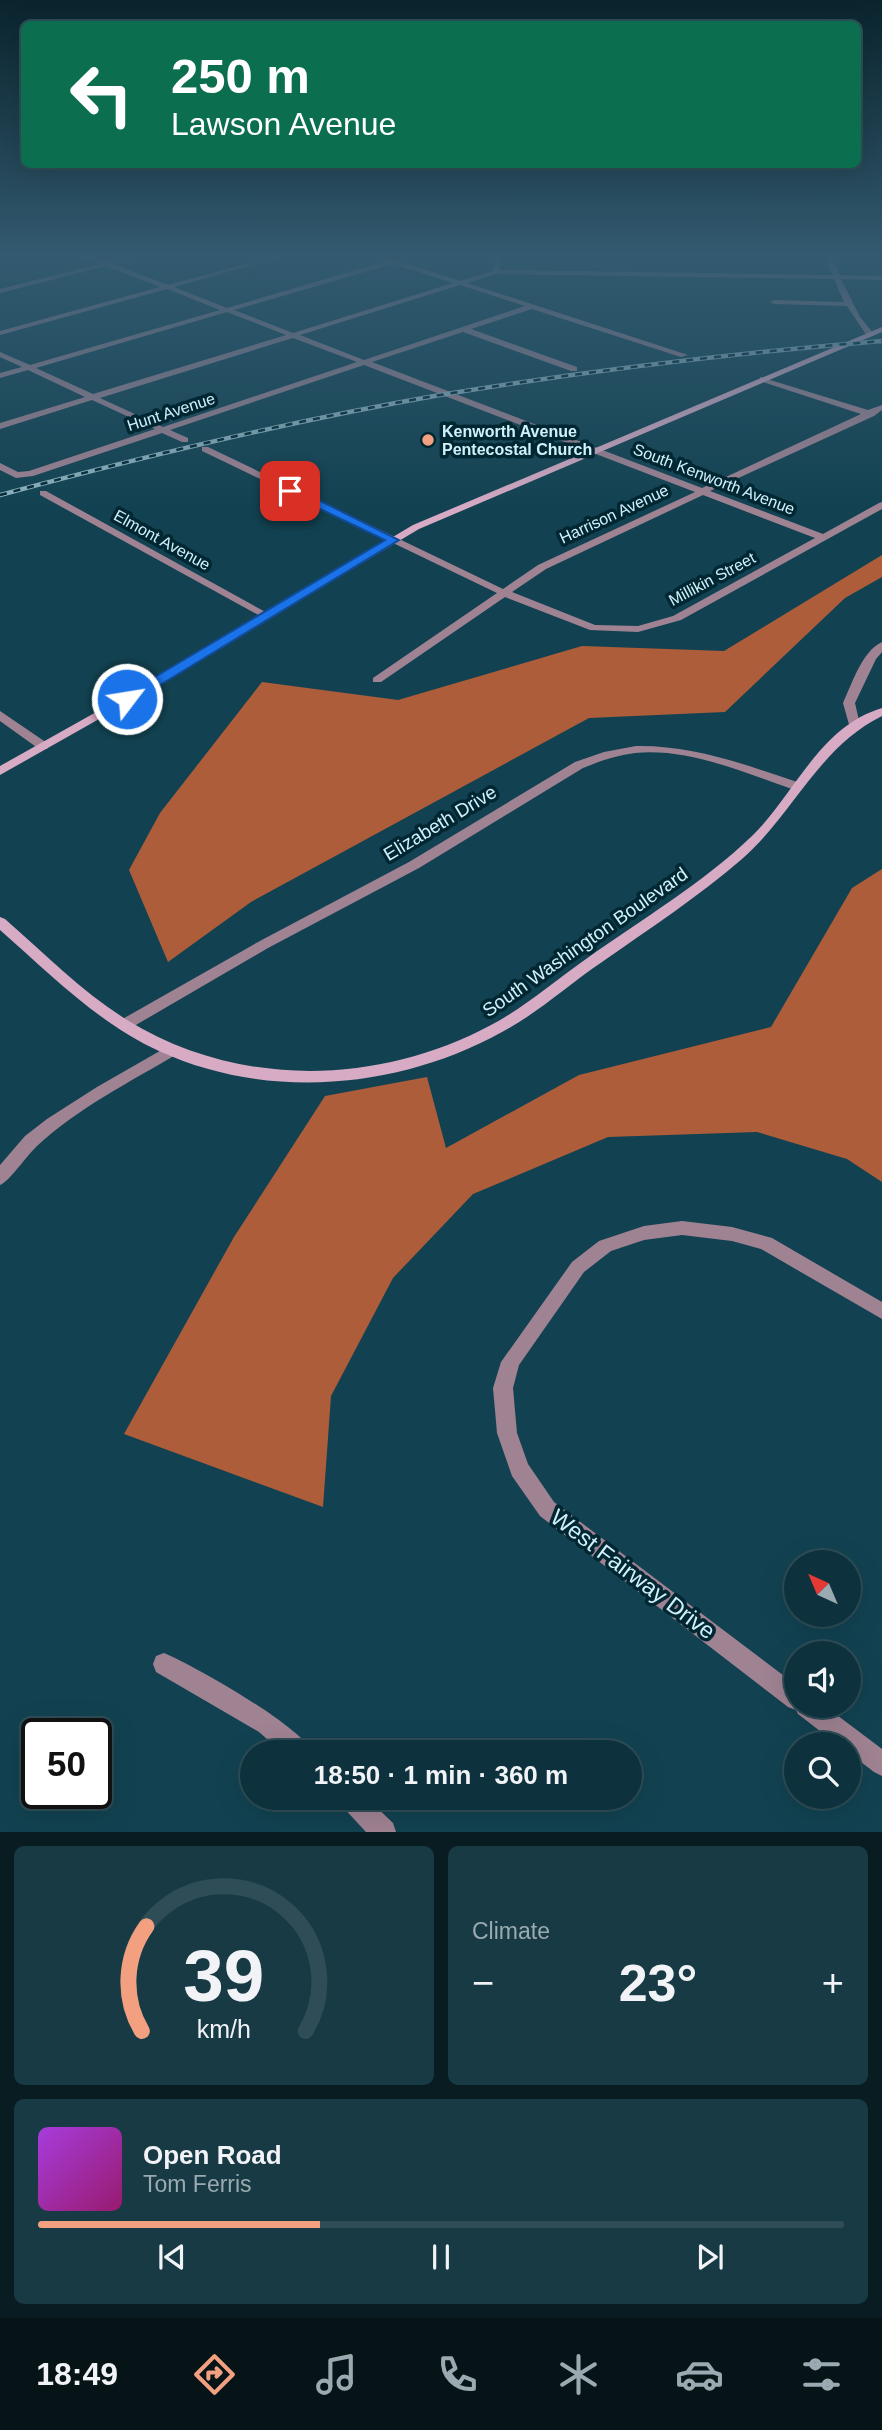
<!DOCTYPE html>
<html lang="en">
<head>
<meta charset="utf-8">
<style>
	:root { --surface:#0e323d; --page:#173a44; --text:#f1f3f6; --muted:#9baab0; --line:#2e4d57; --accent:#f2a07f }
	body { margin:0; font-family:Helvetica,sans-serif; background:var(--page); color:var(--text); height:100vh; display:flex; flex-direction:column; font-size:26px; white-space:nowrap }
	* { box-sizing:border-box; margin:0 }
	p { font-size:23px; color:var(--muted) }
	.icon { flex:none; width:38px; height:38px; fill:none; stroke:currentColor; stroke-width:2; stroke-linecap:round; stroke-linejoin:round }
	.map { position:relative; height:1832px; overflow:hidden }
	.side { display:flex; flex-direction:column; gap:14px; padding:14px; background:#081c22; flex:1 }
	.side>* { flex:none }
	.banner { position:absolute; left:21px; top:21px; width:840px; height:147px; border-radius:10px; box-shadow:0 7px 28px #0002,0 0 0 2px var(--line); background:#0b6e4f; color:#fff; overflow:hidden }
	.needle { width:46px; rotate:316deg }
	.controls { position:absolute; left:784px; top:1550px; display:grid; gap:14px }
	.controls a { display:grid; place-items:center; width:77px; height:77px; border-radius:50%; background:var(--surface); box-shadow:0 7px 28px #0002,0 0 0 2px var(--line); font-size:35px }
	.speed { position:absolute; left:21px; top:1718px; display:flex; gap:14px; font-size:35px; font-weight:700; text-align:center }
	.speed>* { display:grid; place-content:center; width:91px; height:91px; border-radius:50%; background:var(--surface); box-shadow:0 7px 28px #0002,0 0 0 2px var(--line); line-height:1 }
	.speed .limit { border:4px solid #111; border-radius:10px; background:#fff; color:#111 }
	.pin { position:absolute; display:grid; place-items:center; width:60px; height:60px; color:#fff; margin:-30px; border-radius:14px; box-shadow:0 4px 10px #0006 }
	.me { position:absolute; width:77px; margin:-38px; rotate:59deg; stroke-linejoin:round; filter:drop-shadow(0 0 5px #0008) }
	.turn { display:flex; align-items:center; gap:24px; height:147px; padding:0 35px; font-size:32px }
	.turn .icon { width:91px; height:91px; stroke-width:2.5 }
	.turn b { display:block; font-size:49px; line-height:60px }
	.big { font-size:52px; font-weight:600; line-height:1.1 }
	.side .card { flex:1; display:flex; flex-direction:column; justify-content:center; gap:10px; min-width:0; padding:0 24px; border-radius:10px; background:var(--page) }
	.side .dial { align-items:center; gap:0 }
	.dial svg { height:182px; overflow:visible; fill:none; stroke:var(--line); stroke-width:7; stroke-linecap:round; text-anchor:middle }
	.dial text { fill:var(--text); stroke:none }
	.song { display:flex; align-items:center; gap:21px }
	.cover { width:84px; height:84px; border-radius:10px; background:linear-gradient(135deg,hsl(280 70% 55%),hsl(320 70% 35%)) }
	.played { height:7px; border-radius:4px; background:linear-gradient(90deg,var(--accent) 35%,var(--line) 35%) }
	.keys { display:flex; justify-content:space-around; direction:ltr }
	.heat { display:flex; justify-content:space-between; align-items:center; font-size:38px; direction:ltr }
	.side .tiles { flex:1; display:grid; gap:14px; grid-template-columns:1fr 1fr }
	.card:last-child { grid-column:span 2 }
	.trip { position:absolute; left:240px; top:1740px; width:402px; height:70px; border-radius:35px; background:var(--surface); box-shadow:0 7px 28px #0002,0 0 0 2px var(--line); font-weight:600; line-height:70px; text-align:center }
	.tab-bar { display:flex; height:112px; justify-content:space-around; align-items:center; background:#061418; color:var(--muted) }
	.tab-bar .icon { width:49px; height:49px }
	.tab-bar .active { color:var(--accent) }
	.tab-bar b { font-size:32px; color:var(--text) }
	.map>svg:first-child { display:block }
	.forest { fill:#ae5d3a }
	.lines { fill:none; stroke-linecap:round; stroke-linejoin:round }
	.street { fill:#a08393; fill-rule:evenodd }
	.secondary { fill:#d8abc5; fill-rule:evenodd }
	.rail-casing { stroke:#8eb3c0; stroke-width:4.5 }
	.rail { stroke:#012733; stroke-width:2.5; stroke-dasharray:7; stroke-linecap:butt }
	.route { fill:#1a73e8; stroke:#114b97; stroke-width:2 }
	.poi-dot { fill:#f2a07f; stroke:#012733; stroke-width:2.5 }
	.labels { text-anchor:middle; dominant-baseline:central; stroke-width:7; stroke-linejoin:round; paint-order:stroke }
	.far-street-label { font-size:16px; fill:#d0f0fc; stroke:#012733 }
	.far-poi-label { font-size:16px; font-weight:bold; fill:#d0f0fc; stroke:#012733; text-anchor:start }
	.street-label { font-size:19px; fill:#d0f0fc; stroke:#012733 }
	.near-street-label { font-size:23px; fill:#d0f0fc; stroke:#012733 }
</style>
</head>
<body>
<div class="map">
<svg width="882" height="1832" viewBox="0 0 882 1832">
	<rect width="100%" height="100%" fill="#124251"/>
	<g class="forest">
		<path d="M882,555v22l-37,21 -120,114 -136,6 -338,184 -83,60 -39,-92 31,-57 102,-131 136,18 184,-54 142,5z"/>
		<path d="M882,869v313l-35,-23 -90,-27 -149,5 -135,57 -80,84 -62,118 -8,111 -199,-73 110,-197 91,-141 102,-19 19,71 133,-73 192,-48 81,-139z"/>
	</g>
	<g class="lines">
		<g class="street">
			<path d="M80,255h8l19,7 37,-7 -31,9 55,21 111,-30h9l-114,32 53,21 159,-47 -16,-6 27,5 63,21 33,-10 3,-16h6l-2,15 333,5 -9,-20h6l10,20 42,1v4l-41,-1 19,38 14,17 -1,2h-6l-20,-30 -73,-2 -4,-2 4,-2 70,2 -10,-23 -338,-5 -29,9 221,72 -7,2 -149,-48 -61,20 106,38v4h-6l-108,-39 -91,30 330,126 159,-74 -101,-33v-4l108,33 14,-5v5l-8,6 -164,75 113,43 56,-31 3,-1v7l-201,111 -43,12 -48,-2 -85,-33 -124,85h-8v-4l124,-85 -295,-142v-4h6l295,142 35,-24 157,-73 -331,-127 -194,65 18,8v4h-6l-20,-9 -129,43 -17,2 -16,-8v-7l18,9 11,-1 126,-42 -63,-29 -92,29v-6l85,-26 -57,-27 -28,8v-5l22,-6 -22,-10v-5l30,13 190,-55 -53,-21 -167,46v-4l160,-44 -54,-21 -106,27v-4l99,-25zM393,264l60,19 -160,50 -59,-23zM460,285l65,21 -161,54 -64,-25zM227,312l59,23 -193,59 -57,-26zM293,338l64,24 -194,65 -63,-29zM703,495l112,43 -142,78 -35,10 -43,-1 -83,-33 34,-23z"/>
			<path d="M40,491h6l225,124 -1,2h-8l-222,-122z"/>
			<path d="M882,642v10l-6,7 -21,44 5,22 -2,3h-8l-7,-25c9,-19 19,-52 39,-61z"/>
			<path d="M0,711l47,32 2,3 -2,3h-8l-39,-28z"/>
			<path d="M636,746c58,-1 110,19 164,37l2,3 -2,3h-8c-50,-17 -103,-41 -157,-36 -18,2 -35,8 -52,15l-164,100 -151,80 -139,81h-10l-3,-4 3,-4 139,-79 151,-80 166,-100 29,-10z"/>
			<path d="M172,1044l5,2 3,4 -3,4c-47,28 -99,54 -140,92 -10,9 -28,36 -37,39v-20l25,-29 22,-17 50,-32z"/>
			<path d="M682,1221l50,6 40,11 110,64v17l-121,-70 -29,-8 -50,-6 -38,5 -33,11 -27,21 -65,93 -6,23 4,45 11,31 26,38 242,183v21h29l57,43v27l-8,-4 -25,-19v-8h-11l-40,-31 -2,-4 -8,-3 -248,-191 -28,-40 -15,-43 -4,-45 8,-26 71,-100 27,-21 45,-15z"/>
			<path d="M164,1653c29,12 137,73 148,99h-30l-23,-20 -103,-60 -3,-8 3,-8z"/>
			<path d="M337,1797h29l27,26 3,9h-30l-25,-27z"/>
		</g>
		<g class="secondary">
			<path d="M882,327v5l-463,197 -288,172 -131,74v-9l123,-69 290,-172z"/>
			<path d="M882,708v8c-63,31 -88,97 -140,143 -44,38 -93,70 -140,103 -34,23 -64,51 -100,70 -103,57 -234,69 -343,19 -61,-28 -109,-77 -159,-121v-13l5,2c39,34 77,73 122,101 110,68 250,66 364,5 34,-18 64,-44 95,-66 56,-40 116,-75 166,-123 43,-42 67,-109 130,-128z"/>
		</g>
		<defs>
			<path id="rail" d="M0,495c145,-39 291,-74 440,-100 147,-24 294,-42 442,-54"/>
		</defs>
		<use href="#rail" class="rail-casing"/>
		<use href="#rail" class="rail"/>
	</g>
	<linearGradient id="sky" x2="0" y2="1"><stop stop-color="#0a242d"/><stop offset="0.5" stop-color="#335a70"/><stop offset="1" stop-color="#335a70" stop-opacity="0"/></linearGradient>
	<rect width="882" height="511" fill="url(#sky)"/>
	<path class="route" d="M287,488h7l105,52 -267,162h-9v-6l262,-156 -98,-47z"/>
	<circle class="poi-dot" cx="428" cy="440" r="7"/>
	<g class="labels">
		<g class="far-street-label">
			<text transform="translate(171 412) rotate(-18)">Hunt Avenue</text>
			<text transform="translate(714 479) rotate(21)">South Kenworth Avenue</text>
			<text transform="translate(614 514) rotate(-25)">Harrison Avenue</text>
			<text transform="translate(162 540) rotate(29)">Elmont Avenue</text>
			<text transform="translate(712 579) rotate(-28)">Millikin Street</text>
		</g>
		<g class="far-poi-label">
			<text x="442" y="431">Kenworth Avenue<tspan x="442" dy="18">Pentecostal Church</tspan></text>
		</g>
		<g class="street-label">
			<text transform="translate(440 823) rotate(-31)">Elizabeth Drive</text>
			<text transform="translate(585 942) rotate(-35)">South Washington Boulevard</text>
		</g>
		<g class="near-street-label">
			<text transform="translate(633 1574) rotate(37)">West Fairway Drive</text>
		</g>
	</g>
</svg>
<div class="controls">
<a><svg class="needle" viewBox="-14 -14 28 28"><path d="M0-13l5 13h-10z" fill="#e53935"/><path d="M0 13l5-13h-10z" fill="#9baab0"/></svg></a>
<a><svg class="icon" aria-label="sound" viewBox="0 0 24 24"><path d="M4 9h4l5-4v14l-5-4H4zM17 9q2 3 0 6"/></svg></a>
<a><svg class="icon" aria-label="search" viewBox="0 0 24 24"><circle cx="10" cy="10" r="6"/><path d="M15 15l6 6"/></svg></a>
</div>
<div class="speed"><div class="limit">50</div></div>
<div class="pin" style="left:290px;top:491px;background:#d93025"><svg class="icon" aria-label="arrive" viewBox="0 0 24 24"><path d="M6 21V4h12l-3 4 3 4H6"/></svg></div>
<svg class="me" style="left:127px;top:699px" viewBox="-20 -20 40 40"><circle r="17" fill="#1a73e8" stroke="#fff" stroke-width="3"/><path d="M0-11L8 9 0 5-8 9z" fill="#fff"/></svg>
<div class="trip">18:50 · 1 min · 360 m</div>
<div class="banner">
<div class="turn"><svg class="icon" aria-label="left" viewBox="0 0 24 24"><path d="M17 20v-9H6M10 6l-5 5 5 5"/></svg><div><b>250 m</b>Lawson Avenue</div></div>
</div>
</div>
<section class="side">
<div class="tiles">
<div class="card dial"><svg viewBox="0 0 100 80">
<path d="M14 69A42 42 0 1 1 86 69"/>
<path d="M14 69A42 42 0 0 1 16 23" stroke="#f2a07f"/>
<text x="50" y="56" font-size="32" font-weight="700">39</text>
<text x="50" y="72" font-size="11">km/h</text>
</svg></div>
<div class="card"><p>Climate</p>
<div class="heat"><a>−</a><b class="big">23°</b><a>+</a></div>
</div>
<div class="card">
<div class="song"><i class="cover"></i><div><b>Open Road</b><p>Tom Ferris</p></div></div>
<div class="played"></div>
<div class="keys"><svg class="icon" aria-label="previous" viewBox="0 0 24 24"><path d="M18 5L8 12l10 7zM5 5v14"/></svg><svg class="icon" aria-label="pause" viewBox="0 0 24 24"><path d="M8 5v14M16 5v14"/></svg><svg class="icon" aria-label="next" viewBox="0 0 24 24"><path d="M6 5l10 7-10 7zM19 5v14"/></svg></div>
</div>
</div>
</section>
<nav class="tab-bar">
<b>18:49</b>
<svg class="icon active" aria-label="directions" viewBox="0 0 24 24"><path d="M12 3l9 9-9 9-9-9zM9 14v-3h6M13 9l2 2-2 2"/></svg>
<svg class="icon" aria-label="music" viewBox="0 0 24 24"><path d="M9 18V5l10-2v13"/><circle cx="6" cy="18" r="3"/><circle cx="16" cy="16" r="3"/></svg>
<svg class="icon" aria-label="phone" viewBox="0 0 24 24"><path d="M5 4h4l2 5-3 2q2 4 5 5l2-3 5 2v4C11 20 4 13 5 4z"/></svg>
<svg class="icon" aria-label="climate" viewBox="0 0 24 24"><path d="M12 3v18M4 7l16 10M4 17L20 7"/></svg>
<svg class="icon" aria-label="car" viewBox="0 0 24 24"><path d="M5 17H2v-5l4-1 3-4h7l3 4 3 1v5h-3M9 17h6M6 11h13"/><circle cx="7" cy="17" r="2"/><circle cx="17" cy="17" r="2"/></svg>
<svg class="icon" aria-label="filters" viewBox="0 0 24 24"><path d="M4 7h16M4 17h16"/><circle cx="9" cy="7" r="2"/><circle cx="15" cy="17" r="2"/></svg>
</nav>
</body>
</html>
